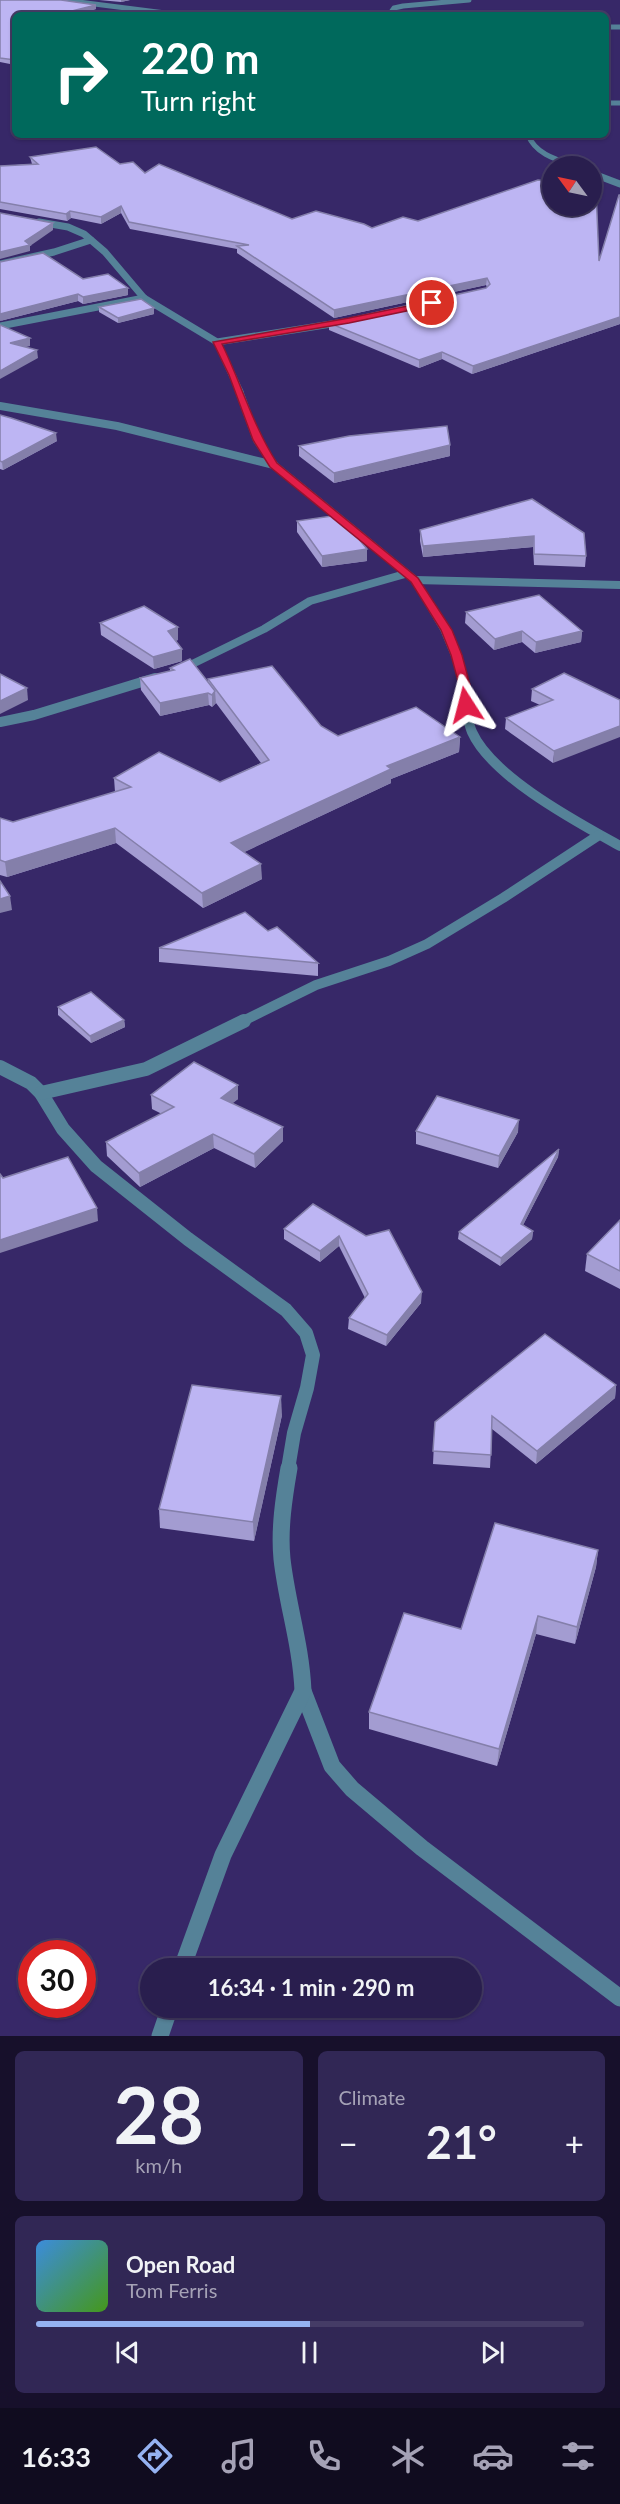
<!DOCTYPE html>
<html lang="en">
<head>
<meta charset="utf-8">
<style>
	:root { --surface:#291e4e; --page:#312755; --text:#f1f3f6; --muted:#a5a2b6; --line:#453c66; --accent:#95b2f1 }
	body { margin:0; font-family:Lato,sans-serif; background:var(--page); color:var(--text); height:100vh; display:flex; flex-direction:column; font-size:22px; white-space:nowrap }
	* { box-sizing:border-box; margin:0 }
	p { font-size:20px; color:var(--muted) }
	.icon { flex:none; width:33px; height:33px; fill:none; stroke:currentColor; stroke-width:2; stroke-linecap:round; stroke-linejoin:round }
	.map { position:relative; height:2036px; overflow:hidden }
	.drawer { display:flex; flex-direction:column; gap:15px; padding:15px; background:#17102b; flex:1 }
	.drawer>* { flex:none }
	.guide { position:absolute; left:12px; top:12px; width:597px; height:126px; border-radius:9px; box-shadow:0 2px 4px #0004,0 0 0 2px var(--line); background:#00695c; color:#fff; overflow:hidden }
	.needle { width:39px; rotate:303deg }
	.buttons { position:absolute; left:542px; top:156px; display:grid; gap:12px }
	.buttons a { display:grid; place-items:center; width:60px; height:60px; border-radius:50%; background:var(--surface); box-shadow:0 2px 4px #0004,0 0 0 2px var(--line); font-size:30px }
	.speed { position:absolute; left:18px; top:1940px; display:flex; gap:12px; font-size:30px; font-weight:700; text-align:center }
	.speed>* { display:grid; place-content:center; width:78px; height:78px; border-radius:50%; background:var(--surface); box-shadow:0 2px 4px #0004,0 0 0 2px var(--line); line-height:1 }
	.speed .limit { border:9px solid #d22; background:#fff; color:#111 }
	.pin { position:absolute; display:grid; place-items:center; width:51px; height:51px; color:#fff; margin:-26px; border:3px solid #fff; border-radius:50%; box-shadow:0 2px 6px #0007 }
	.me { position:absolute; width:66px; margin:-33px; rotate:351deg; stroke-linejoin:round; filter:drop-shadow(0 0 4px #0008) }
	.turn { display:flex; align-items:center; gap:21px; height:126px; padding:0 30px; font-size:27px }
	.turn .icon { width:78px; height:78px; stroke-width:2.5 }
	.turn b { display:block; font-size:42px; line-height:51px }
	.big { font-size:45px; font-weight:700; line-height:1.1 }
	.drawer .card { flex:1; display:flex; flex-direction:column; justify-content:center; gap:9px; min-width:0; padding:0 21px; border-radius:9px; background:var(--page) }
	.drawer .dial { align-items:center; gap:0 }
	.dial b { font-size:78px; line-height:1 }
	.song { display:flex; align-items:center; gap:18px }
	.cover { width:72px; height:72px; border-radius:9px; background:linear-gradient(135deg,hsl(210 70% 55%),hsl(100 70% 35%)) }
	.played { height:6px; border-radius:3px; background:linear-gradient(90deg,var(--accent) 50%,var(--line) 50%) }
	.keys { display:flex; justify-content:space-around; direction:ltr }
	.heat { display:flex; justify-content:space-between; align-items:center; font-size:33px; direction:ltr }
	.drawer .tiles { flex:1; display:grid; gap:15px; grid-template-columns:1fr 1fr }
	.card:last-child { grid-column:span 2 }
	.trip { position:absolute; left:140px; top:1958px; width:342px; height:60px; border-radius:30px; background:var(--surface); box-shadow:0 2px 4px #0004,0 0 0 2px var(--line); font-weight:700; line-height:60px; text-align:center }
	.tabs { display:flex; height:96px; justify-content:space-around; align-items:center; background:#100c1f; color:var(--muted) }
	.tabs .icon { width:42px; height:42px }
	.tabs .selected { color:var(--accent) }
	.tabs b { font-size:27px; color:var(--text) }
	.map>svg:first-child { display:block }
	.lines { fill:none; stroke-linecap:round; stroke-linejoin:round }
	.street-far5 { stroke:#558298; stroke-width:5 }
	.street-far4 { stroke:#558298; stroke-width:7 }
	.street-far3 { stroke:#558298; stroke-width:8 }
	.street-far2 { stroke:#558298; stroke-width:10 }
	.street-far1 { stroke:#558298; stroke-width:14 }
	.street { stroke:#558298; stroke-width:17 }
	.wall { fill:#a39cd1 }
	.shaded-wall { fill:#847faa }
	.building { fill:#bdb5f3; stroke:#847faa; stroke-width:1.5 }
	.route { fill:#e11d48; stroke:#92132f; stroke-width:1.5 }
</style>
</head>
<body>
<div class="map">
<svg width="620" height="2036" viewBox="0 0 620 2036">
	<rect width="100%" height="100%" fill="#372868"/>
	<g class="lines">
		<g class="street-far5">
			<path d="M63,0l118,15"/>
			<path d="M389,15l5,-7 9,-2 66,-6"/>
			<path d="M606,27h14"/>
			<path d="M606,103h14"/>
			<path d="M528,135c8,20 30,25 48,31"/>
		</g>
		<g class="street-far4">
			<path d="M591,173l29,11"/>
			<path d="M39,222l29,5 16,7 21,18 39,46 73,44 23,50"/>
			<path d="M0,264l54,-12 37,-12"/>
			<path d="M0,326l144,-28"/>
			<path d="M217,342l127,-20"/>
		</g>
		<g class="street-far3">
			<path d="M239,391l18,49 17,25 141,115 29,49 17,41"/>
			<path d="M0,406l117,20 157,39"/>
			<path d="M415,580l205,5"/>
			<path d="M180,670l84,-41 46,-28 95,-27"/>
		</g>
		<g class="street-far2">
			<path d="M460,668c5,20 4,45 12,64 20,45 105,90 148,114"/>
			<path d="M180,670l4,-2"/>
			<path d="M0,722l34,-7 121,-37"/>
			<path d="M241,1022l75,-37 73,-24 38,-17 76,-46 96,-63"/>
		</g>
		<g class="street-far1">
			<path d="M0,1067l31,16 10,10 22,36 33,37 92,73 98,71 20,23 7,22 -6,33 -13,45 -6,36"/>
			<path d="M41,1093l105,-24 98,-48"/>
		</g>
		<g class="street">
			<path d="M303,1691l29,75 20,23 70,59 198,150"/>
			<path d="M182,1968l41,-113 80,-164c-2,-47 -16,-87 -21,-132 -3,-30 2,-62 7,-91"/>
			<path d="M160,2036l10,-29"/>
		</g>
	</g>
	<g class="wall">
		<path d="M0,0l96,9 -22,6h-59v50l-15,-3z"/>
		<path d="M99,0h31l-9,2z"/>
		<path d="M30,157l90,7 25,9 147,46 80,9 46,-7 181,40 21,-66v129l-148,50 -30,-15 -23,9 -90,-38v-7l157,-35 1,-1 -1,-2 -152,33 -97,-65v-4l-107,-20 -9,-16 -20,11 -30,-6 -4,3 -67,-12v-43l32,-2z"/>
		<path d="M83,279l45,16 -45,9 -5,-3 -78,20z"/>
		<path d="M99,307l55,7 -36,9 -19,-11z"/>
		<path d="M0,415l57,26 -54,29 -3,-1z"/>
		<path d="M450,445v11l-116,27 -35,-27v-10z"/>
		<path d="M532,499l54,57 -1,11 -51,-2 -1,-18 -110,10 -3,-16v-11z"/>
		<path d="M297,521l70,28v12l-45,6 -25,-35z"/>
		<path d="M466,612l116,19 -1,11 -46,11 -13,-11 -28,8 -29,-27z"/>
		<path d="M100,623l78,17 -3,1 7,8v12l-28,8 -53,-34z"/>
		<path d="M170,668l38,13v-2l113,47 17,10 122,1 -1,15 -68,27v4l-147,69 18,27 -59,29 -87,-65 -109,34 -7,-2v-57l13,4 102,-30 -1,-14 106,4 41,-19 -45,-60 -4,4 -3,-2 -49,11 -19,-26 -1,-12 30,-7z"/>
		<path d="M564,673l-11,90 -48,-34 1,-11 34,-13 -9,-4 1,-12z"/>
		<path d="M268,931l50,32v13l-159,-14v-14z"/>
		<path d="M58,1007l66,13 1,7 -34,16 -33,-28z"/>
		<path d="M238,1085v14l-6,4 51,38 -28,27 -41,-20 -74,39 -33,-31 -1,-14 56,-28 -10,-5 -1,-14z"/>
		<path d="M416,1131l102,1 -20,36 -82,-24z"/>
		<path d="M559,1149l-1,8 -35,68 10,6 -1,8 -32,27 -42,-27 1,-7z"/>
		<path d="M313,1204l108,99 -35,43 -38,-17 1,-11 16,-20 -26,-52 -19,16 -36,-23v-10z"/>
		<path d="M620,1220v69l-35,-18 2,-17z"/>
		<path d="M616,1385l-1,13 -79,66 -44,-35 -2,39 -57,-4 2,-42z"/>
		<path d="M282,1415l-28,126 -94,-13 -1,-19z"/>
		<path d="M598,1550l-2,17 -21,77 -39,-10 -39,132 -128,-37v-17l92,-83z"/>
	</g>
	<g class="shaded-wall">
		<path d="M121,0h9l-9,2z"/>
		<path d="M96,5v4l-22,6h-18z"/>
		<path d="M121,206v7l-20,11v-7z"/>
		<path d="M70,211l1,7 -4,3 -1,-7z"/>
		<path d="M53,223v7l-23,16v5l-30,8v-7l25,-11z"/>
		<path d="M487,278l-1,7 -152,33v-8z"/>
		<path d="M128,288v7l-45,9v-7z"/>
		<path d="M78,294v7l-78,20v-7z"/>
		<path d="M154,308v6l-36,9v-5z"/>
		<path d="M620,317v7l-148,50 1,-8z"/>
		<path d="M30,338v8l-19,5 -1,-8z"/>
		<path d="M37,350l1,8 -38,21v-8z"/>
		<path d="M442,352v7l-23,9v-8z"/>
		<path d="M56,433l1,8 -54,29 -1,-8z"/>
		<path d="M450,445v11l-116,27v-10z"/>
		<path d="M534,536l-1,11 -110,10v-11z"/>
		<path d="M367,549v12l-45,6v-11z"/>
		<path d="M178,627v13l-9,3 -1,-12z"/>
		<path d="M522,631v11l-28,8 1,-11z"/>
		<path d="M582,631l-1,11 -46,11 1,-11z"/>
		<path d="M182,649v12l-28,8 -1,-12z"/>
		<path d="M27,688l1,12 -28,14v-13z"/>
		<path d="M215,691l1,12 -4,4v-12z"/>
		<path d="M208,693l1,12 -49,11v-13z"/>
		<path d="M620,726v11l-67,26 1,-12z"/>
		<path d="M460,737l-1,15 -68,27v4l-159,75 -1,-15 156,-77z"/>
		<path d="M115,828l1,15 -109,34 -2,-15z"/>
		<path d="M261,864l1,15 -59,29 -1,-15z"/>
		<path d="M10,896l2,14 -12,3v-14z"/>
		<path d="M124,1020l1,7 -34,16 -1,-7z"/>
		<path d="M238,1085v14l-16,13 -1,-14z"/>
		<path d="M519,1120l-1,12 -20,36 1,-12z"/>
		<path d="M283,1127v14l-28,27 -1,-14z"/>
		<path d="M213,1134l1,14 -74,39 -1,-14z"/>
		<path d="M559,1149l-1,8 -38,74 1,-7z"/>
		<path d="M97,1208l1,13 -98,32v-13z"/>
		<path d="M533,1231l-1,8 -32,27 1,-8z"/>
		<path d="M339,1236v10l-19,16v-11z"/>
		<path d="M422,1292l-1,11 -35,43 1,-11z"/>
		<path d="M616,1385l-1,13 -79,66 1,-13z"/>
		<path d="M281,1396l1,19 -28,126 -1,-19z"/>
		<path d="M598,1550l-2,17 -21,77 2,-17z"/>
		<path d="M538,1616l-2,18 -39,132 2,-17z"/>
	</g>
	<g class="building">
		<path d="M0,0h61l35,5 -40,10h-41v45l-15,-2z"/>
		<path d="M96,147l24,17 13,-2 12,11 14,-9 133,55 24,-8 48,13 8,4 31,-11 15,4 120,-41 14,2v24h39v-16h5l3,71 20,-66h1v122l-147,49 -31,-14 -23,8 -90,-37 157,-35 4,-4 -3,-6 -153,32 -97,-64 12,-1 -120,-23 -8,-16 -20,11 -31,-6 -4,3 -66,-12v-36l38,-2 -8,-7z"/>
		<path d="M0,213l53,10 -28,18 5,4 -30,7z"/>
		<path d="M43,253l40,26 25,-5 20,14 -45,9 -5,-3 -78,20v-52z"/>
		<path d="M141,299l13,9 -36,10 -19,-11z"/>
		<path d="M0,325l30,13 -20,5 27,7 -37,21z"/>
		<path d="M0,415l11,3 45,15 -54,29 -2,-1z"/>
		<path d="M447,426l3,19 -116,28 -35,-27 50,-10z"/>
		<path d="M532,499l52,34 2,23 -52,-2v-18l-111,10 -3,-16z"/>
		<path d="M339,515l28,34 -45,7 -25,-35z"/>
		<path d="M539,595l43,36 -46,11 -14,-11 -27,8 -29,-27z"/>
		<path d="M144,606l34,21 -10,4 14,18 -29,8 -53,-34z"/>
		<path d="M190,659l25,32 -3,4 -4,-2 -48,10 -20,-25 34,-8 -4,-2z"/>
		<path d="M272,666l49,60 17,10 78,-29 44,30 -73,29 4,3 -160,74 30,21 -59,29 -87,-65 -110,34 -5,-2v-42l13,4 118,-35 -17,-9 45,-26 61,30 49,-22 -61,-81z"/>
		<path d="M564,673l56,27v26l-66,25 -48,-33 47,-18 -21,-11z"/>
		<path d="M0,674l27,14 -27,13z"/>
		<path d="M0,881l10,15 -10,3z"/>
		<path d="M245,912l23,19 9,-4 41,36 -159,-15z"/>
		<path d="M91,992l33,28 -34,16 -32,-29z"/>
		<path d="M194,1062l44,23 -17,13 62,29 -29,27 -41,-20 -74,39 -33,-31 68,-35 -23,-12z"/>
		<path d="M437,1096l82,24 -20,36 -83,-25z"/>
		<path d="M559,1149l-38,75 12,7 -32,27 -42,-26z"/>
		<path d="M68,1157l29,51 -97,32v-66l3,4z"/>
		<path d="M313,1204l53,32 23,-6 33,62 -35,43 -38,-17 19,-24 -29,-58 -19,15 -36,-22z"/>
		<path d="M620,1220v51l-33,-17z"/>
		<path d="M545,1334l71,51 -79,66 -45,-35 -1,39 -58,-4 2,-29z"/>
		<path d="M192,1385l89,11 -28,126 -94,-13z"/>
		<path d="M495,1523l103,27 -21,77 -39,-11 -39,133 -130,-37 35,-99 57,16z"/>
	</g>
	<path class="route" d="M432,301l4,2 -1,2 -86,18 -127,21c19,39 31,82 55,119l141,115 34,52 10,25 8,30 2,20 -6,3 -5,-3 -2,-20 -8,-30 -10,-25 -30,-48 -141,-115 -17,-27 -24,-65 -16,-33 136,-24z"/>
</svg>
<div class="buttons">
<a><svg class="needle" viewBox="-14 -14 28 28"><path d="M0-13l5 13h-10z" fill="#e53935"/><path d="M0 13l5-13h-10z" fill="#a5a2b6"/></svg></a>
</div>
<div class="speed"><div class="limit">30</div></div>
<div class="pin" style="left:432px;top:303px;background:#d93025"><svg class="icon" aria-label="arrive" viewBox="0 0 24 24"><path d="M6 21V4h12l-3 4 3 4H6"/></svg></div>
<svg class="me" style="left:466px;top:705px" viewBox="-20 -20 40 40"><path d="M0-17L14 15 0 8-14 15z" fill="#e11d48" stroke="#fff" stroke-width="4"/></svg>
<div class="trip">16:34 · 1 min · 290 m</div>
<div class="guide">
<div class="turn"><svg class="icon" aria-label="right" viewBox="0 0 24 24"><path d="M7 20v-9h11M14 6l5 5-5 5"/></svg><div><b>220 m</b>Turn right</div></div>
</div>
</div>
<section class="drawer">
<div class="tiles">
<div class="card dial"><b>28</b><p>km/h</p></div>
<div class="card"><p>Climate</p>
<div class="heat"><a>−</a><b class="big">21°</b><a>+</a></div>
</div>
<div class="card">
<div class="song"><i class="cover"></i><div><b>Open Road</b><p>Tom Ferris</p></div></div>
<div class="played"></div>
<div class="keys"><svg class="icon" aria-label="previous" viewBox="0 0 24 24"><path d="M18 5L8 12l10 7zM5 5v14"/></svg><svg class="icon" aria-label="pause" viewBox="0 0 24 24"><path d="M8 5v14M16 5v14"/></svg><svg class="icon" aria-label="next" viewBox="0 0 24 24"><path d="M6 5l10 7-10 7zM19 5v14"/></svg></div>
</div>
</div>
</section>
<nav class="tabs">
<b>16:33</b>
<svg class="icon selected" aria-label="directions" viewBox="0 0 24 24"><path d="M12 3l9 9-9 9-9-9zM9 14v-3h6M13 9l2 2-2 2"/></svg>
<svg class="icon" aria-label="music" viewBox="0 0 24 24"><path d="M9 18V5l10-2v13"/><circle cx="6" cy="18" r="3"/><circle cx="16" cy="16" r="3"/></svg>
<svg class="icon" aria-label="phone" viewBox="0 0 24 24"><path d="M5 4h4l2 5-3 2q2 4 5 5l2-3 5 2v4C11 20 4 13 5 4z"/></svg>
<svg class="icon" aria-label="climate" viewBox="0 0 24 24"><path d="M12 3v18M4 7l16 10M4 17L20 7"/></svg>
<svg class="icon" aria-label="car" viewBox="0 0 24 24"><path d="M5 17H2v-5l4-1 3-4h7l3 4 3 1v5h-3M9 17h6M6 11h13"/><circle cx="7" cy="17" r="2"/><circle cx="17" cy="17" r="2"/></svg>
<svg class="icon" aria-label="filters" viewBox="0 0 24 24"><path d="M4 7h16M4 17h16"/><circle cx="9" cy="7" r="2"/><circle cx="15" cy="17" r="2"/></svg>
</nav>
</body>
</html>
